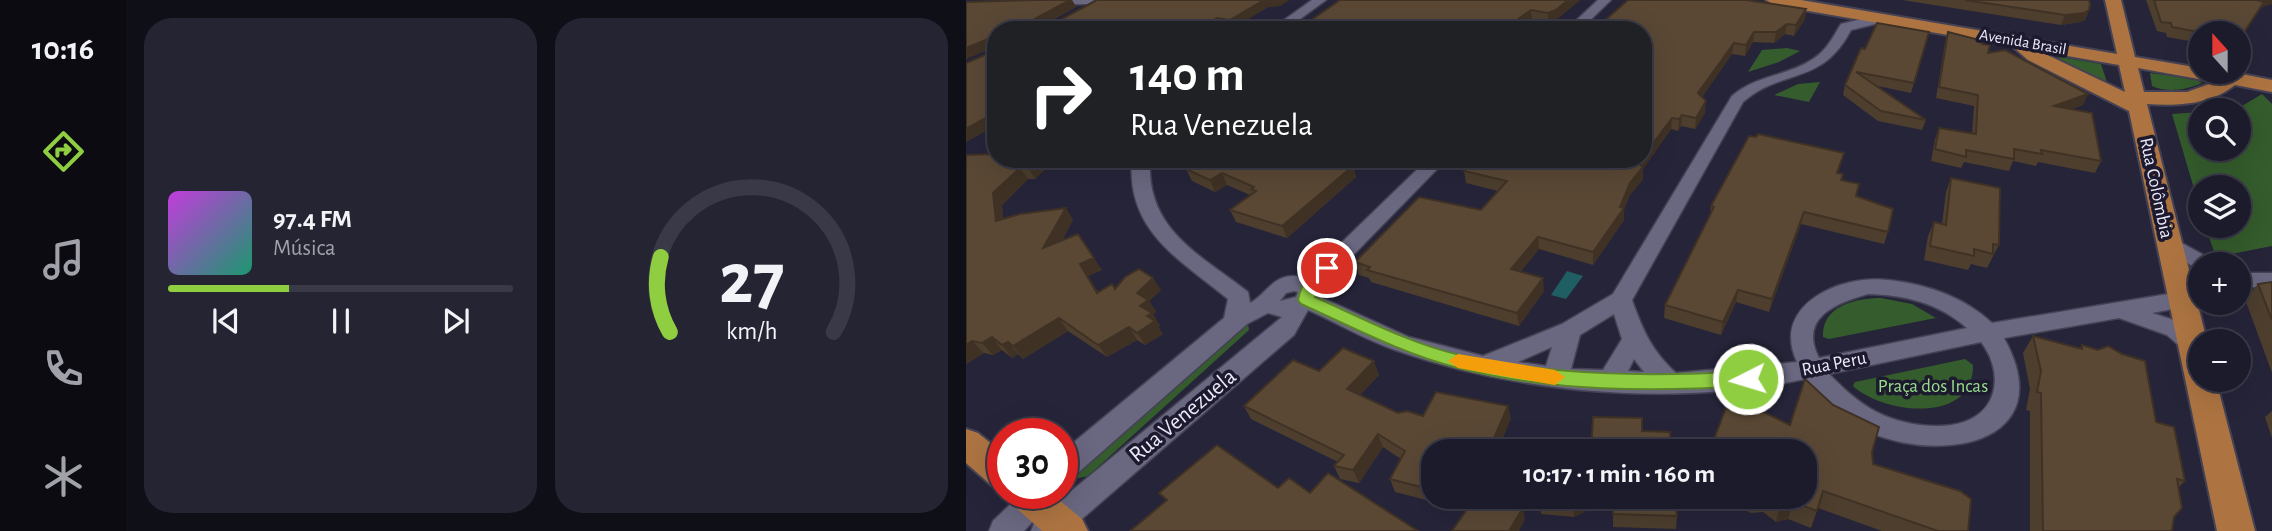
<!DOCTYPE html>
<html lang="pt">
<head>
<meta charset="utf-8">
<style>
	:root { --surface:#1c1b2b; --page:#252433; --text:#f1f3f6; --muted:#a0a1a9; --line:#3a3947; --accent:#8fcd41 }
	body { margin:0; font-family:"Alegreya Sans",sans-serif; background:var(--page); color:var(--text); height:100vh; display:flex; flex-direction:column; font-size:26px; white-space:nowrap }
	* { box-sizing:border-box; margin:0 }
	p { font-size:23px; color:var(--muted) }
	.icon { flex:none; width:38px; height:38px; fill:none; stroke:currentColor; stroke-width:2; stroke-linecap:round; stroke-linejoin:round }
	.map { position:relative; flex:1; overflow:hidden }
	.details { display:flex; flex-direction:column; gap:18px; padding:18px; background:#0f0f18; width:840px }
	.details>* { flex:none }
	.banner { position:absolute; left:21px; top:21px; width:665px; height:147px; border-radius:28px; box-shadow:0 7px 28px #0002,0 0 0 2px var(--line); background:#202124; color:#fff; overflow:hidden }
	.needle { width:46px; rotate:339deg }
	.controls { position:absolute; left:1222px; top:21px; display:grid; gap:14px }
	.controls a { display:grid; place-items:center; width:63px; height:63px; border-radius:50%; background:var(--surface); box-shadow:0 7px 28px #0002,0 0 0 2px var(--line); font-size:35px }
	.speed { position:absolute; left:21px; top:418px; display:flex; gap:14px; font-size:35px; font-weight:700; text-align:center }
	.speed>* { display:grid; place-content:center; width:91px; height:91px; border-radius:50%; background:var(--surface); box-shadow:0 7px 28px #0002,0 0 0 2px var(--line); line-height:1 }
	.speed .limit { border:10px solid #d22; background:#fff; color:#111 }
	.pin { position:absolute; display:grid; place-items:center; width:60px; height:60px; color:#fff; margin:-30px; border:4px solid #fff; border-radius:50%; box-shadow:0 2px 7px #0007 }
	.me { position:absolute; width:77px; margin:-38px; rotate:265deg; stroke-linejoin:round; filter:drop-shadow(0 0 5px #0008) }
	.turn { display:flex; align-items:center; gap:24px; height:147px; padding:0 28px; font-size:32px }
	.turn .icon { width:91px; height:91px; stroke-width:2.5 }
	.turn b { display:block; font-size:49px; line-height:60px }
	.details .tile { flex:1; display:flex; flex-direction:column; justify-content:center; gap:10px; min-width:0; padding:0 24px; border-radius:28px; background:var(--page) }
	.details .dial { align-items:center; gap:0 }
	.dial svg { height:182px; overflow:visible; fill:none; stroke:var(--line); stroke-width:7; stroke-linecap:round; text-anchor:middle }
	.dial text { fill:var(--text); stroke:none }
	.song { display:flex; align-items:center; gap:21px }
	.cover { width:84px; height:84px; border-radius:10px; background:linear-gradient(135deg,hsl(290 70% 55%),hsl(160 70% 35%)) }
	.played { height:7px; border-radius:4px; background:linear-gradient(90deg,var(--accent) 35%,var(--line) 35%) }
	.keys { display:flex; justify-content:space-around; direction:ltr }
	.details .tiles { flex:1; display:grid; gap:18px; grid-template-columns:repeat(2,1fr) }
	.trip { position:absolute; left:455px; top:439px; width:396px; height:70px; border-radius:28px; background:var(--surface); box-shadow:0 7px 28px #0002,0 0 0 2px var(--line); font-weight:700; line-height:70px; text-align:center }
	main { display:flex; flex:1; min-height:0 }
	.tab-bar { display:flex; flex-direction:column; width:126px; justify-content:space-around; align-items:center; background:#0b0b11; color:var(--muted) }
	.tab-bar .icon { width:49px; height:49px }
	.tab-bar .current { color:var(--accent) }
	.tab-bar b { font-size:32px; color:var(--text) }
	.map>svg:first-child { display:block }
	.green { fill:#345c2c }
	.water { fill:#1f5e62 }
	.lines { fill:none; stroke-linecap:round; stroke-linejoin:round }
	.minor-casing { stroke:#444254; stroke-width:3 }
	.major-casing { stroke:#444254; stroke-width:4 }
	.minor { fill:#6a6881; fill-rule:evenodd }
	.major { fill:#ad7442; fill-rule:evenodd }
	.wall { fill:#4d3e2e }
	.shaded-wall { fill:#3f3225 }
	.building { fill:#5a4835; stroke:#3f3225; stroke-width:2 }
	.route { fill:#8fcd41; stroke:#5d852a; stroke-width:2 }
	.slow { fill:#f59e0b }
	.labels { text-anchor:middle; dominant-baseline:central; stroke-width:7; stroke-linejoin:round; paint-order:stroke }
	.far-street-label { font-size:16px; fill:#e9e9f7; stroke:#1d1a2f }
	.street-label { font-size:19px; fill:#e9e9f7; stroke:#1d1a2f }
	.park-label { font-size:19px; fill:#96dd88; stroke:#1d1a2f }
	.near-street-label { font-size:23px; fill:#e9e9f7; stroke:#1d1a2f }
</style>
</head>
<body>
<main>
<nav class="tab-bar">
<b>10:16</b>
<svg class="icon current" aria-label="directions" viewBox="0 0 24 24"><path d="M12 3l9 9-9 9-9-9zM9 14v-3h6M13 9l2 2-2 2"/></svg>
<svg class="icon" aria-label="music" viewBox="0 0 24 24"><path d="M9 18V5l10-2v13"/><circle cx="6" cy="18" r="3"/><circle cx="16" cy="16" r="3"/></svg>
<svg class="icon" aria-label="phone" viewBox="0 0 24 24"><path d="M5 4h4l2 5-3 2q2 4 5 5l2-3 5 2v4C11 20 4 13 5 4z"/></svg>
<svg class="icon" aria-label="climate" viewBox="0 0 24 24"><path d="M12 3v18M4 7l16 10M4 17L20 7"/></svg>
</nav>
<section class="details">
<div class="tiles">
<div class="tile">
<div class="song"><i class="cover"></i><div><b>97.4 FM</b><p>Música</p></div></div>
<div class="played"></div>
<div class="keys"><svg class="icon" aria-label="previous" viewBox="0 0 24 24"><path d="M18 5L8 12l10 7zM5 5v14"/></svg><svg class="icon" aria-label="pause" viewBox="0 0 24 24"><path d="M8 5v14M16 5v14"/></svg><svg class="icon" aria-label="next" viewBox="0 0 24 24"><path d="M6 5l10 7-10 7zM19 5v14"/></svg></div>
</div>
<div class="tile dial"><svg viewBox="0 0 100 80">
<path d="M14 69A42 42 0 1 1 86 69"/>
<path d="M14 69A42 42 0 0 1 10 36" stroke="#8fcd41"/>
<text x="50" y="56" font-size="32" font-weight="700">27</text>
<text x="50" y="72" font-size="11">km/h</text>
</svg></div>
</div>
</section>
<div class="map">
<svg width="1306" height="531" viewBox="0 0 1306 531">
	<rect width="100%" height="100%" fill="#262439"/>
	<g class="green">
		<path d="M821,48l13,3 -21,11 -31,10 14,-22z"/>
		<path d="M1094,57l41,7 6,18 -33,-13 -18,-11z"/>
		<path d="M1184,73l45,6 7,4c-15,7 -36,10 -50,3z"/>
		<path d="M854,82l-11,20 -35,-7 24,-11z"/>
		<path d="M1296,94l10,10v142l-56,11 -11,-31h33v-39h-38v22l-28,-95 28,-2v37h38v-39h-18l22,-4z"/>
		<path d="M915,298l31,6 24,14 -107,21 -6,-2c-2,-31 33,-39 58,-39z"/>
		<path d="M282,324l1,6 -161,146 -13,3 1,-5 165,-149z"/>
		<path d="M999,359l8,6c1,60 -90,49 -120,21l2,-4z"/>
	</g>
	<path class="water" d="M601,271l16,5 -17,23 -15,-4z"/>
	<g class="lines">
		<defs>
			<g id="minor">
				<path d="M74,0h54l-6,4 -43,1z"/>
				<path d="M346,0h14l-41,30h-15z"/>
				<path d="M632,0h13l-31,30h-14z"/>
				<path d="M916,14l5,1v6l-36,9c-30,57 -68,37 -108,72l-111,198c11,31 20,51 44,73l121,-11c-27,-57 44,-88 91,-82 38,4 76,17 104,43l188,-31 8,2 3,6 -3,6 -36,7 31,10 17,15v12l-8,3 -8,-3 -17,-15 -48,-17 -115,20c75,136 -149,136 -199,41 -129,28 -285,15 -410,-29 -29,-10 -58,-27 -87,-40l-14,25 -226,196h-37l4,-10 247,-204 -14,-4 -21,11 -175,154 -10,3v-29l162,-134 4,-19c-49,-40 -102,-68 -96,-140h18c-4,71 48,94 98,133l2,11c18,-9 24,-34 55,-25l123,-119h19l-126,129 -3,8 91,41 74,19 79,-32 51,-30 119,-198c24,-21 56,-20 81,-37 14,-9 20,-22 28,-35zM328,291l4,1 -2,5 -16,4 6,-8zM902,294c37,1 71,9 99,34l-148,30c-21,-41 18,-55 49,-64zM648,314l8,25 -19,31 -32,-1 9,-34zM1015,342c21,27 20,67 -17,80 -23,8 -57,3 -79,-6 -22,-9 -39,-25 -56,-42zM586,347l-6,19 -28,-4zM668,359l10,13 -16,-1z"/>
				<path d="M1201,235l44,24 3,5h-14v6l-3,-1 -37,-23 -3,-5z"/>
				<rect x="1272" y="273" width="34" height="14"/>
				<path d="M55,494h33l-4,9 -26,28h-35l4,-10z"/>
			</g>
			<g id="major">
				<path d="M800,0h35l316,54 -12,-54h16l14,57 65,11v4h32l40,8v12l-37,-7c-25,20 -58,21 -88,19l60,237h-7v39h16l39,151h-38l-88,-420 -101,-51 -16,-14 -238,-41zM1073,51l80,14 6,27zM1172,68l77,14 -28,10h-43z"/>
				<path d="M0,429l12,4 25,20v36l-12,-4 -25,-22z"/>
				<path d="M42,494h44l30,25 6,12h-46l-29,-26z"/>
			</g>
		</defs>
		<use href="#minor" class="minor-casing"/>
		<use href="#major" class="major-casing"/>
		<use href="#minor" class="minor"/>
		<use href="#major" class="major"/>
	</g>
	<g class="wall">
		<path d="M70,0h36l4,7 -32,18h7l46,-25h192l-9,6 -12,1 -35,21 -13,-2 -6,4h-218v95l-30,17v-79l26,-11v-4l-26,11v-57z"/>
		<path d="M374,0h240l-24,20 -8,3 -16,-3 -14,10h-221z"/>
		<path d="M936,0h187v10l-4,10 -5,2 -19,3z"/>
		<path d="M1180,0h126l-12,8 -15,23 2,10 -6,10 -3,-1v-17h-38v10l-33,-6 -1,-4 -9,-2z"/>
		<path d="M840,9l-1,10 -11,17 -9,-2 -11,9 -21,-1 -8,14 -13,-2 -30,43 3,16 -10,16 -14,-3 -3,5 -7,-2 -28,40v10l-13,16 -6,14v11l-31,45 -54,-16 -18,22 23,20 -25,35 -148,-44 -2,-4 -10,-3 -4,-13 126,-52 17,-19 -32,-8 -2,-12 179,-141h-40v-8z"/>
		<path d="M963,32l-18,61 -33,-7 48,34 -4,10 -44,-9 -35,-26 2,-10 20,-36z"/>
		<path d="M982,32l34,12 6,9 95,52 -11,4 29,52 -6,12 -57,-11 -2,4 -23,-5 -4,10 -45,-9 -3,6 -30,-7 4,-22 4,-11 33,6 2,-28 -38,-8 9,-55z"/>
		<path d="M0,155l30,4h60l-21,20h-7l-26,26 1,13 70,2 -11,20 40,30 -14,6 10,16 17,-3 46,1 -12,11 7,11 -3,2 7,12 -2,1 5,7 -18,11 -8,-5 -30,17 -39,-26 -45,28 -5,-5 -6,4 -10,-8 -9,5 -9,-2 -18,11z"/>
		<path d="M222,159h173l-8,7 3,11 -69,61 -51,-16 -6,-12 20,-15 -23,-10 -12,7 -23,-11 -6,-12 7,-4 -3,-1z"/>
		<path d="M875,164l-3,9 3,7 47,52 -4,12 -83,-20 -32,88 -33,-10 -15,33 -57,-17 1,-13 45,-89 1,-10z"/>
		<path d="M985,178l48,67 -12,23 -16,-4 -3,6 -44,-10 4,-24 6,-14 8,2 4,-32z"/>
		<path d="M1306,282v91l-27,-74 13,-15z"/>
		<path d="M1067,336l47,12 2,-3 74,77 29,59 -6,6 -7,44h-142v-120l-4,-1 4,-21 -7,-36z"/>
		<path d="M353,371l60,4 -19,20 38,18 25,3 88,3 -78,33v45h21l-4,9 -55,-14 -5,-13 11,-20 -18,-12 -24,36 -19,-4 -6,-13 4,-4 -87,-43 -7,-13z"/>
		<path d="M1306,411v27l-7,-21z"/>
		<path d="M797,412l27,13 82,27 1,12 95,67h-86l-64,-23 -7,20 -23,-9 -12,3 -13,-10 -12,1 -8,-4 -6,-9 -7,-3h74l-61,-83z"/>
		<path d="M574,497h53l-9,15 -10,5 -33,-3 -2,-13z"/>
		<path d="M647,514l64,2 -1,13 -63,-2z"/>
	</g>
	<g class="shaded-wall">
		<path d="M104,0h2l4,7 -41,22 -4,-8z"/>
		<path d="M298,0h25l-9,6 -12,1 -35,21 -3,-8z"/>
		<path d="M602,0h12l-24,20 -8,3v-10z"/>
		<path d="M1296,0h10v4l-12,4 -21,32z"/>
		<path d="M840,9l-1,10 -11,17 2,-11z"/>
		<path d="M565,10l1,10 -14,10h-15z"/>
		<path d="M1123,10l-4,10 -5,2 -19,3 4,-10z"/>
		<path d="M251,18l3,8 -6,4h-16z"/>
		<path d="M821,24l-2,10 -11,9 2,-11z"/>
		<path d="M788,32l-1,10 -8,14 1,-11z"/>
		<path d="M24,38l5,9 -29,12v-11z"/>
		<path d="M768,43l-2,11 -35,50 1,-11z"/>
		<path d="M1122,94l-5,11 -34,12 5,-11z"/>
		<path d="M740,101l-1,12 -10,16 1,-11z"/>
		<path d="M30,112v13l-30,17v-13z"/>
		<path d="M716,115l-1,11 -3,5 1,-12z"/>
		<path d="M706,118l-1,11 -28,40v10l-13,16 -6,14v11l-31,45v-13l27,-45 18,-43 4,-5h1v-2z"/>
		<path d="M70,159h20l-21,20 -7,-11z"/>
		<path d="M377,159h18l-8,7 3,11 -69,61 -5,-12z"/>
		<path d="M54,168l8,11 -26,26 3,28 -9,-12 -3,-28z"/>
		<path d="M256,173l5,12 -12,7 -5,-12z"/>
		<path d="M100,208l7,12 -21,40 -9,-12z"/>
		<path d="M838,212l-3,12 -32,88 3,-13z"/>
		<path d="M572,237l1,12 -26,32 -2,-12z"/>
		<path d="M128,258l8,12 -14,6 18,29 -26,-41z"/>
		<path d="M187,278l8,12 -12,11 7,11 -3,2 7,12 -2,1 5,7 -18,11 -8,-12v-40z"/>
		<path d="M577,278l1,13 -25,35 -2,-13z"/>
		<path d="M772,290l-2,12 -15,33 2,-13z"/>
		<path d="M93,318l9,13 -45,28 -10,-13z"/>
		<path d="M163,327l8,13 -30,17 -9,-12z"/>
		<path d="M26,337l10,13 -9,5 -11,-12z"/>
		<path d="M6,341l12,12 -18,11v-19z"/>
		<path d="M42,342l10,12 -6,4 -10,-13z"/>
		<path d="M408,361l5,14 -26,27 -6,-13z"/>
		<path d="M542,406l3,13 -14,33h-9z"/>
		<path d="M412,434l5,13 -24,36 -6,-13z"/>
		<path d="M481,497h7l-4,9z"/>
		<path d="M618,497h9l-9,15 -10,5 -1,-13z"/>
		<path d="M827,502l-5,17 -12,3 4,-17z"/>
		<path d="M557,508l2,12 -6,11h-10z"/>
	</g>
	<g class="building">
		<path d="M70,0h34l-39,21 2,4h18l46,-25h167l-34,20 -13,-2 -19,12h-202v82l-30,17v-66l26,-11 1,-13 -3,-1 -24,10v-46z"/>
		<path d="M374,0h228l-12,10 -8,3 -17,-3 -28,20h-88l-63,-8 6,8h-61z"/>
		<path d="M662,0h118l60,9 -10,16 -9,-1 -11,8h-22l-8,13 -12,-2 -36,50 8,8 -10,17 -14,-3 -3,4 -7,-1 -29,39v-127h-39l7,-7 -8,-1z"/>
		<path d="M999,0h124l1,4 -1,6 -5,3 -19,2z"/>
		<path d="M1188,0h108l-2,1 4,1 -19,29 2,10 -9,-2v-6h-34l-32,-6 -1,-4 -10,-1z"/>
		<path d="M911,23l52,9 -15,51 -58,-11 70,48 -45,-9 -36,-26 16,-37 4,1z"/>
		<path d="M982,32l35,9 -1,3 8,1 -2,8 17,-3 83,44 -34,12 38,7 9,48 -60,-11 1,4 -28,-5v10l-48,-9v7l-31,-8 4,-21 37,6 2,-39 -39,-8z"/>
		<path d="M792,134l86,19 -7,20 6,1 -2,6 18,4 -3,12 37,13 -5,23 -84,-20 -32,87 -34,-9 -15,32 -58,-17 49,-98 -3,-1 38,-70 7,1z"/>
		<path d="M30,154v5h40l-8,9h-8l-27,25 3,28 24,-7 46,-6 -23,40 35,-14 16,24 -14,6 17,29 15,-9 3,5 10,-12 14,-8 14,9 -16,15 11,7 -8,6 12,7 -5,3 8,5 -18,12 -8,-6 -31,18 -39,-27 -46,28 -5,-4 -6,3 -10,-8 -10,6 -10,-2 -6,4v-190z"/>
		<path d="M235,159h142l-3,3 13,4 -71,60 -52,-16 26,-19 -5,-2 3,-2 -32,-14 -12,7 -24,-11 17,-9z"/>
		<path d="M510,159h166l-4,5 5,3 -13,16 -10,24 4,1 -31,44 -55,-15 -27,32 32,9 -26,35 -150,-43 3,-3 -15,-5 64,-65 62,13 26,-29 -43,-10z"/>
		<path d="M985,178l49,10 -1,57 -6,-1v10l-19,-5v7l-44,-10 4,-24 12,3z"/>
		<path d="M1306,282v38l-14,-36z"/>
		<path d="M1067,336l49,13v-4l16,5 10,-4 14,8 23,7 11,61 18,5 11,54 -8,-2 5,29 -8,9 -2,14h-129l-2,-138 -4,-1 4,-21z"/>
		<path d="M377,348l31,13 -27,28 51,24 9,-2 16,5 13,-24 72,14 -20,46h-55v38l-43,-11 15,-28 -27,-17 -25,36 -19,-4 10,-11 -100,-49 49,-46 26,11z"/>
		<path d="M839,379l28,26 46,22 -7,25 1,12 87,27 11,8 -3,32h-30l-115,-40 -6,20 -24,-9 -13,3 -11,-8h35v-45h-95l17,-44 17,6 10,-12 10,10 27,13z"/>
		<path d="M627,417l49,1v13l28,1 1,20h-55v-6l-3,6h-22z"/>
		<path d="M251,445l61,43 11,-10 21,15 18,-20 90,58h-288l37,-31 -8,-7z"/>
		<path d="M574,497h44l-1,2 -10,5 -34,-3z"/>
		<path d="M648,497h61l2,19 -64,-2z"/>
		<path d="M508,499l49,9 -14,23h-57z"/>
	</g>
	<path class="route" d="M361,262l8,6 -18,21 -2,8c47,21 94,46 145,58 94,21 192,22 288,16l10,8 -10,7c-96,6 -196,6 -290,-18 -55,-14 -106,-41 -157,-64l-3,-4c3,-16 14,-33 29,-38z"/>
	<path class="slow" d="M492,354l97,16 10,7 -10,8 -97,-17 -10,-7z"/>
	<g class="labels">
		<g class="far-street-label">
			<text transform="translate(1057 42) rotate(10)">Avenida Brasil</text>
		</g>
		<g class="street-label">
			<text transform="translate(1190 188) rotate(78)">Rua Colômbia</text>
			<text transform="translate(868 364) rotate(-11)">Rua Peru</text>
		</g>
		<g class="park-label">
			<text x="967" y="386">Praça dos Incas</text>
		</g>
		<g class="near-street-label">
			<text transform="translate(217 416) rotate(-40)">Rua Venezuela</text>
		</g>
	</g>
</svg>
<div class="controls">
<a><svg class="needle" viewBox="-14 -14 28 28"><path d="M0-13l5 13h-10z" fill="#e53935"/><path d="M0 13l5-13h-10z" fill="#a0a1a9"/></svg></a>
<a><svg class="icon" aria-label="search" viewBox="0 0 24 24"><circle cx="10" cy="10" r="6"/><path d="M15 15l6 6"/></svg></a>
<a><svg class="icon" aria-label="layers" viewBox="0 0 24 24"><path d="M12 4l9 5-9 5-9-5zM3 14l9 5 9-5"/></svg></a>
<a>+</a>
<a>−</a>
</div>
<div class="speed"><div class="limit">30</div></div>
<div class="pin" style="left:361px;top:268px;background:#d93025"><svg class="icon" aria-label="arrive" viewBox="0 0 24 24"><path d="M6 21V4h12l-3 4 3 4H6"/></svg></div>
<svg class="me" style="left:782px;top:379px" viewBox="-20 -20 40 40"><circle r="17" fill="#8fcd41" stroke="#fff" stroke-width="3"/><path d="M0-11L8 9 0 5-8 9z" fill="#fff"/></svg>
<div class="trip">10:17 · 1 min · 160 m</div>
<div class="banner">
<div class="turn"><svg class="icon" aria-label="right" viewBox="0 0 24 24"><path d="M7 20v-9h11M14 6l5 5-5 5"/></svg><div><b>140 m</b>Rua Venezuela</div></div>
</div>
</div>
</main>
</body>
</html>
